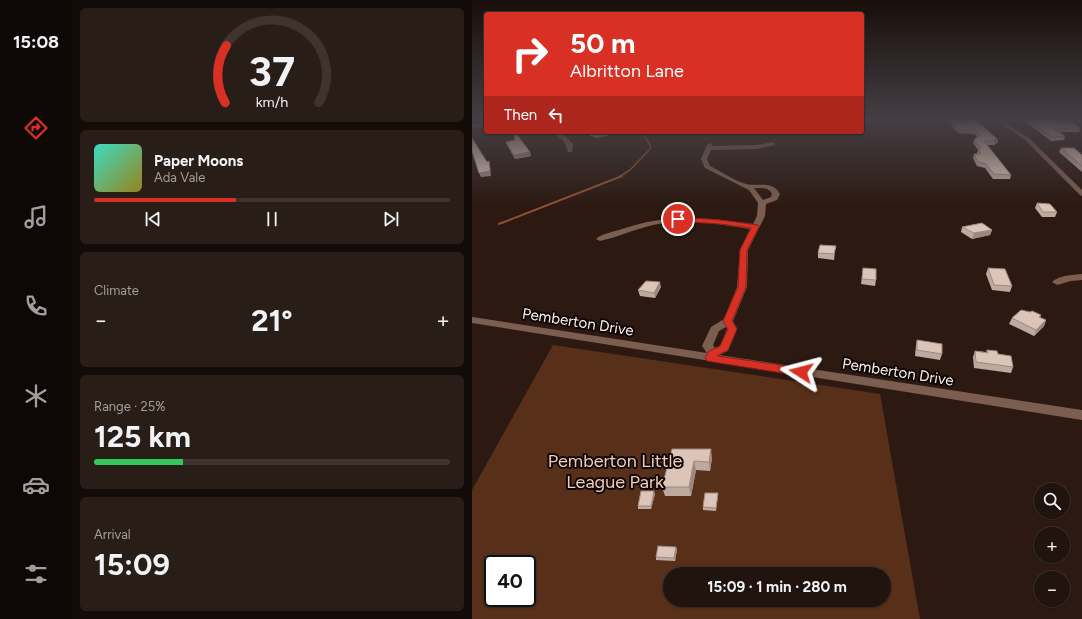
<!DOCTYPE html>
<html lang="en">
<head>
<meta charset="utf-8">
<style>
	:root { --surface:#21140e; --page:#291d17; --text:#f1f3f6; --muted:#a29e9e; --line:#3e332e; --accent:#d93025 }
	body { margin:0; font-family:Figtree,sans-serif; background:var(--page); color:var(--text); height:100vh; display:flex; flex-direction:column; font-size:15px; white-space:nowrap }
	* { box-sizing:border-box; margin:0 }
	p { font-size:13px; color:var(--muted) }
	.icon { flex:none; width:22px; height:22px; fill:none; stroke:currentColor; stroke-width:2; stroke-linecap:round; stroke-linejoin:round }
	.map { position:relative; flex:1; overflow:hidden }
	.sheet { display:flex; flex-direction:column; gap:8px; padding:8px; background:#120b08; width:400px }
	.sheet>* { flex:none }
	.banner { position:absolute; left:12px; top:12px; width:380px; height:122px; border-radius:4px; box-shadow:0 1px 3px #0004,0 0 0 1px var(--line); background:#d93025; color:#fff; overflow:hidden }
	.buttons { position:absolute; left:562px; top:483px; display:grid; gap:8px }
	.buttons a { display:grid; place-items:center; width:36px; height:36px; border-radius:50%; background:var(--surface); box-shadow:0 1px 3px #0004,0 0 0 1px var(--line); font-size:20px }
	.speed { position:absolute; left:12px; top:555px; display:flex; gap:8px; font-size:20px; font-weight:700; text-align:center }
	.speed>* { display:grid; place-content:center; width:52px; height:52px; border-radius:50%; background:var(--surface); box-shadow:0 1px 3px #0004,0 0 0 1px var(--line); line-height:1 }
	.speed .limit { border:2px solid #111; border-radius:6px; background:#fff; color:#111 }
	.pin { position:absolute; display:grid; place-items:center; width:34px; height:34px; color:#fff; margin:-17px; border:2px solid #fff; border-radius:50%; box-shadow:0 1px 4px #0007 }
	.me { position:absolute; width:44px; margin:-22px; rotate:279deg; stroke-linejoin:round; filter:drop-shadow(0 0 3px #0008) }
	.turn { display:flex; align-items:center; gap:14px; height:84px; padding:0 20px; font-size:18px }
	.turn .icon { width:52px; height:52px; stroke-width:2.5 }
	.turn b { display:block; font-size:28px; line-height:34px }
	.then { display:flex; align-items:center; height:38px; padding:0 20px; background:#0003; gap:8px; font-size:15px }
	.big { font-size:30px; font-weight:700; line-height:1.1 }
	.sheet .card { flex:1; display:flex; flex-direction:column; justify-content:center; gap:6px; min-width:0; padding:0 14px; border-radius:6px; background:var(--page) }
	.sheet .dial { align-items:center; gap:0 }
	.dial svg { height:104px; overflow:visible; fill:none; stroke:var(--line); stroke-width:7; stroke-linecap:round; text-anchor:middle }
	.dial text { fill:var(--text); stroke:none }
	.song { display:flex; align-items:center; gap:12px }
	.cover { width:48px; height:48px; border-radius:6px; background:linear-gradient(135deg,hsl(170 70% 55%),hsl(50 70% 35%)) }
	.played { height:4px; border-radius:2px; background:linear-gradient(90deg,var(--accent) 40%,var(--line) 40%) }
	.keys { display:flex; justify-content:space-around; direction:ltr }
	.heat { display:flex; justify-content:space-between; align-items:center; font-size:22px; direction:ltr }
	.charge { height:6px; border-radius:3px; background:linear-gradient(90deg,#34c759 25%,var(--line) 0) }
	.trip { position:absolute; left:191px; top:567px; width:228px; height:40px; border-radius:20px; background:var(--surface); box-shadow:0 1px 3px #0004,0 0 0 1px var(--line); font-weight:700; line-height:40px; text-align:center }
	main { display:flex; flex:1; min-height:0 }
	.menu { display:flex; flex-direction:column; width:72px; justify-content:space-around; align-items:center; background:#0d0806; color:var(--muted) }
	.menu .icon { width:28px; height:28px }
	.menu .active { color:var(--accent) }
	.menu b { font-size:18px; color:var(--text) }
	.map>svg:first-child { display:block }
	.green { fill:#582f19; fill-rule:evenodd }
	.lines { fill:none; stroke-linecap:round; stroke-linejoin:round }
	.stream-far1 { stroke:#905130; stroke-width:1.5 }
	.stream { stroke:#905130; stroke-width:2 }
	.minor { fill:#7b5e50; fill-rule:evenodd }
	.wall { fill:#bea99e }
	.shaded-wall { fill:#9b8981 }
	.building { fill:#ddc4b8; stroke:#9b8981 }
	.route { fill:#d93025; stroke:#8d1f18 }
	.labels { text-anchor:middle; dominant-baseline:central; stroke-width:4; stroke-linejoin:round; paint-order:stroke }
	.street-label { font-size:15px; fill:#fef1eb; stroke:#0f0705 }
	.near-park-label { font-size:18px; fill:#f2cbb9; stroke:#0f0705 }
</style>
</head>
<body>
<main>
<nav class="menu">
<b>15:08</b>
<svg class="icon active" aria-label="directions" viewBox="0 0 24 24"><path d="M12 3l9 9-9 9-9-9zM9 14v-3h6M13 9l2 2-2 2"/></svg>
<svg class="icon" aria-label="music" viewBox="0 0 24 24"><path d="M9 18V5l10-2v13"/><circle cx="6" cy="18" r="3"/><circle cx="16" cy="16" r="3"/></svg>
<svg class="icon" aria-label="phone" viewBox="0 0 24 24"><path d="M5 4h4l2 5-3 2q2 4 5 5l2-3 5 2v4C11 20 4 13 5 4z"/></svg>
<svg class="icon" aria-label="climate" viewBox="0 0 24 24"><path d="M12 3v18M4 7l16 10M4 17L20 7"/></svg>
<svg class="icon" aria-label="car" viewBox="0 0 24 24"><path d="M5 17H2v-5l4-1 3-4h7l3 4 3 1v5h-3M9 17h6M6 11h13"/><circle cx="7" cy="17" r="2"/><circle cx="17" cy="17" r="2"/></svg>
<svg class="icon" aria-label="filters" viewBox="0 0 24 24"><path d="M4 7h16M4 17h16"/><circle cx="9" cy="7" r="2"/><circle cx="15" cy="17" r="2"/></svg>
</nav>
<section class="sheet">
<div class="card dial"><svg viewBox="0 0 100 80">
<path d="M14 69A42 42 0 1 1 86 69"/>
<path d="M14 69A42 42 0 0 1 15 25" stroke="#d93025"/>
<text x="50" y="56" font-size="32" font-weight="700">37</text>
<text x="50" y="72" font-size="11">km/h</text>
</svg></div>
<div class="card">
<div class="song"><i class="cover"></i><div><b>Paper Moons</b><p>Ada Vale</p></div></div>
<div class="played"></div>
<div class="keys"><svg class="icon" aria-label="previous" viewBox="0 0 24 24"><path d="M18 5L8 12l10 7zM5 5v14"/></svg><svg class="icon" aria-label="pause" viewBox="0 0 24 24"><path d="M8 5v14M16 5v14"/></svg><svg class="icon" aria-label="next" viewBox="0 0 24 24"><path d="M6 5l10 7-10 7zM19 5v14"/></svg></div>
</div>
<div class="card"><p>Climate</p>
<div class="heat"><a>−</a><b class="big">21°</b><a>+</a></div>
</div>
<div class="card"><p>Range · 25%</p><b class="big">125 km</b><div class="charge"></div></div>
<div class="card"><p>Arrival</p><b class="big">15:09</b></div>
</section>
<div class="map">
<svg width="610" height="619" viewBox="0 0 610 619">
	<rect width="100%" height="100%" fill="#2c1a12"/>
	<path class="green" d="M81,345l327,49 40,225h-448v-129zM21,564h34v34h-34zM198,574h214v26h-214z"/>
	<g class="lines">
		<path class="stream-far1" d="M147,177l11,-7 20,-21v-4l-8,-13"/>
		<path class="stream" d="M27,224l123,-48"/>
		<g class="minor">
			<path d="M522,119h5l30,19 53,52v6l-2,-1 -55,-55z"/>
			<path d="M0,123l14,1v4l-14,-1z"/>
			<path d="M78,132l12,1 11,11 -1,8h-4c-4,-14 -6,-13 -18,-20z"/>
			<path d="M301,142l2,1v2l-18,4 -46,1 -4,9 3,7c10,5 25,15 36,18 13,3 26,-4 34,10l-3,6 -11,4 -1,12 -17,34 -1,37 -14,34 4,8 -9,22 -9,4 363,55v10l-610,-97v-6l235,36 -5,-7 9,-19 13,-8 13,-32 3,-37 10,-21c-32,-5 -65,-11 -97,-4 -18,4 -35,12 -53,16l-4,-2c5,-5 16,-7 23,-9 49,-17 83,-13 134,-6l4,-8 1,-13 -9,-13 -44,-22 -4,-9 6,-14 3,-2 2,1v2l45,-1zM282,188c7,0 15,-1 18,6l-1,3 -8,3zM254,327l1,2 -7,17 -5,2 -2,-3 6,-14z"/>
			<path d="M610,274v6l-11,1 -14,4 -5,-3c7,-7 21,-7 30,-8z"/>
		</g>
	</g>
	<g class="wall">
		<path d="M492,119h11l23,21 -1,4 -2,-1v2h-8l24,30 -1,4h-17l-8,-11 -8,-2 -4,-8 1,-4h3v-1l1,-3 -5,-7 1,-3 3,-3 -2,-3 -17,-1 -7,-8 1,-4h14z"/>
		<path d="M551,119h45l12,9 -1,4h-20l6,4 -1,4 -13,1 -28,-21z"/>
		<path d="M113,132h23l1,3 -13,3 -7,-3z"/>
		<path d="M34,142l24,10 1,4 -16,3 -8,-14z"/>
		<path d="M589,148l21,7v17l-23,-20z"/>
		<path d="M565,203l20,9 -2,5h-13l-7,-9z"/>
		<path d="M490,227l30,3 -2,5 -18,4 -11,-7z"/>
		<path d="M363,251l-1,9 -16,-2v-5z"/>
		<path d="M391,268l13,12 -1,6 -14,-2z"/>
		<path d="M516,268l24,18 -2,6 -18,-2 -6,-16z"/>
		<path d="M189,287l-6,11 -15,-2 -2,-6z"/>
		<path d="M569,315l-1,3 6,2 -2,6 -10,10 -25,-12 3,-6z"/>
		<path d="M445,340l25,14 -2,6 -25,-4 1,-11z"/>
		<path d="M515,350l26,17 -2,6 -37,-5 -1,-11 2,-6 11,1z"/>
		<path d="M200,449l40,9 -2,13 -14,-1 -5,26h-26l-3,-9z"/>
		<path d="M246,493v3l-2,15 -13,-1v-3z"/>
		<path d="M183,494l-4,15h-13v-3z"/>
		<path d="M204,547l1,3 -2,11 -19,-1v-3z"/>
	</g>
	<g class="shaded-wall">
		<path d="M133,132h3l1,3 -13,3 -1,-4z"/>
		<path d="M58,152l1,4 -16,3 -1,-4z"/>
		<path d="M17,161l1,4 1,11 -10,1 -2,-4z"/>
		<path d="M520,230l-2,5 -18,4 2,-6z"/>
		<path d="M188,282l1,5 -6,11 -1,-5z"/>
		<path d="M574,320l-2,6 -10,10 2,-6z"/>
		<path d="M239,449l1,9 -2,13 -1,-9z"/>
		<path d="M222,461l2,9 -5,26 -2,-9z"/>
		<path d="M182,491l1,3 -4,15v-3z"/>
		<path d="M204,547l1,3 -2,11 -1,-3z"/>
	</g>
	<g class="building">
		<path d="M495,119h8l23,21h-4l2,1h-12l27,34 -17,-1 -8,-10 -8,-2 -4,-8h7l-3,-5h3l-7,-9 6,-5 1,2 -5,-7h-17l-7,-9h17z"/>
		<path d="M555,119h41l12,9h-27l12,8 -13,1z"/>
		<path d="M42,132h1l15,20 -16,3 -8,-13 9,-2z"/>
		<path d="M118,132h15l-10,2z"/>
		<path d="M0,138l15,24 2,-1 1,10 -11,2 -7,-22z"/>
		<path d="M589,148h13l8,7v11z"/>
		<path d="M565,203l13,1 7,8h-14z"/>
		<path d="M510,223l10,7 -18,3 -12,-6z"/>
		<path d="M348,245l16,1 -2,8 -16,-1z"/>
		<path d="M391,268l13,1v11l-14,-1z"/>
		<path d="M516,268l17,1 7,17 -18,-1z"/>
		<path d="M174,281l14,1 -6,11 -16,-3z"/>
		<path d="M549,310l9,2 2,-1 9,4 -2,2 7,3 -10,10 -24,-12z"/>
		<path d="M445,340l25,4v10l-25,-4z"/>
		<path d="M515,350l10,1 1,3 13,2 2,11 -37,-5 -1,-11 13,2z"/>
		<path d="M200,449h39l-2,13 -15,-1 -5,26h-27z"/>
		<path d="M169,491h13l-3,15h-13z"/>
		<path d="M233,493h13l-2,15 -13,-1z"/>
		<path d="M186,546l18,1 -2,11 -18,-1z"/>
	</g>
	<linearGradient id="sky" x2="0" y2="1"><stop stop-color="#180e0a"/><stop offset="0.58" stop-color="#453e44"/><stop offset="1" stop-color="#453e44" stop-opacity="0"/></linearGradient>
	<rect width="610" height="206" fill="url(#sky)"/>
	<path class="route" d="M206,217l42,3 38,5 1,2 -12,23 -1,37 -14,34 5,8 -9,21 -11,6 84,12 5,4 -2,3 -3,1 -94,-15 -2,-3 4,-7 11,-5 8,-17 -5,-8 15,-34 2,-37 11,-22 -31,-4 -44,-3 -1,-2z"/>
	<g class="labels">
		<g class="street-label">
			<text transform="translate(106 322) rotate(9)">Pemberton Drive</text>
			<text transform="translate(426 372) rotate(9)">Pemberton Drive</text>
		</g>
		<g class="near-park-label">
			<text x="143" y="461">Pemberton Little<tspan x="143" dy="21">League Park</tspan></text>
		</g>
	</g>
</svg>
<div class="buttons">
<a><svg class="icon" aria-label="search" viewBox="0 0 24 24"><circle cx="10" cy="10" r="6"/><path d="M15 15l6 6"/></svg></a>
<a>+</a>
<a>−</a>
</div>
<div class="speed"><div class="limit">40</div></div>
<div class="pin" style="left:206px;top:219px;background:#d93025"><svg class="icon" aria-label="arrive" viewBox="0 0 24 24"><path d="M6 21V4h12l-3 4 3 4H6"/></svg></div>
<svg class="me" style="left:329px;top:372px" viewBox="-20 -20 40 40"><path d="M0-17L14 15 0 8-14 15z" fill="#d93025" stroke="#fff" stroke-width="4"/></svg>
<div class="trip">15:09 · 1 min · 280 m</div>
<div class="banner">
<div class="turn"><svg class="icon" aria-label="right" viewBox="0 0 24 24"><path d="M7 20v-9h11M14 6l5 5-5 5"/></svg><div><b>50 m</b>Albritton Lane</div></div>
<div class="then">Then<svg class="icon" aria-label="left" viewBox="0 0 24 24"><path d="M17 20v-9H6M10 6l-5 5 5 5"/></svg></div>
</div>
</div>
</main>
</body>
</html>
